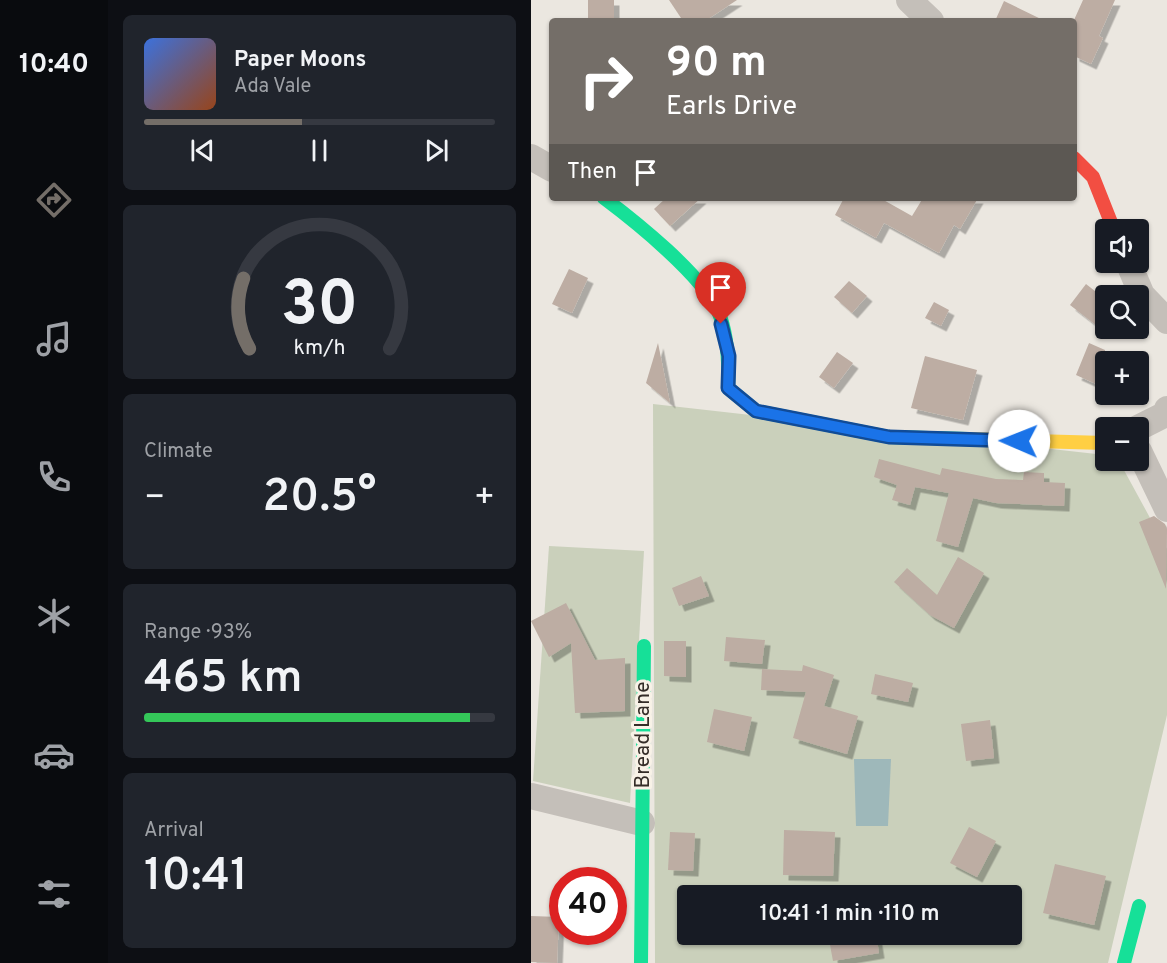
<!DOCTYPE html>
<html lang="en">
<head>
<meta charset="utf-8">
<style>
	:root { --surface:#171b24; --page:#20242c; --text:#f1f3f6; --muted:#9ea1a6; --line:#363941; --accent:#746e68 }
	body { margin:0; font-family:Overpass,sans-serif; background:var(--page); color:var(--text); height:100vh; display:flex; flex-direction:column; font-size:22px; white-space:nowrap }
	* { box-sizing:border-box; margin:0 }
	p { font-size:20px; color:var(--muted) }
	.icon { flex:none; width:33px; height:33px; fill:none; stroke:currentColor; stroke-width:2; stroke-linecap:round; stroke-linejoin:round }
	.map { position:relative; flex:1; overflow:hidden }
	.panel { display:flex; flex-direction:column; gap:15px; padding:15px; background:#0d0f14; width:423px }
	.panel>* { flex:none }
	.top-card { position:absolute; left:18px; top:18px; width:528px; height:183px; border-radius:6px; box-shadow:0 2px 4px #0004; background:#746e68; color:#fff; overflow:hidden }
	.fabs { position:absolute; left:564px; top:219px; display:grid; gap:12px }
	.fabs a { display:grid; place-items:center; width:54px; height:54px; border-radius:6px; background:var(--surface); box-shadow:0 2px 4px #0004; font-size:30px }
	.speed { position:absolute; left:18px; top:867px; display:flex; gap:12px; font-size:30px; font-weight:700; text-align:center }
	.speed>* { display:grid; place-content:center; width:78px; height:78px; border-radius:50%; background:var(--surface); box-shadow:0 2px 4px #0004; line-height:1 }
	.speed .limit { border:9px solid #d22; background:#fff; color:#111 }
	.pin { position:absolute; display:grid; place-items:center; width:51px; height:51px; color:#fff; margin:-62px -26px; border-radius:50% 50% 50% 0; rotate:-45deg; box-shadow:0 0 6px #0007 }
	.pin .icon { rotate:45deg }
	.me { position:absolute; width:66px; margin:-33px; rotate:271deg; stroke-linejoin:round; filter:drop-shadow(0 0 4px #0008) }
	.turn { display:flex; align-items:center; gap:21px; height:126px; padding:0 18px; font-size:27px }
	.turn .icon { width:78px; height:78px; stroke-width:2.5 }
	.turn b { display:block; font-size:42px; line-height:51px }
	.then { display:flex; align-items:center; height:57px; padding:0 18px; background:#0003; gap:12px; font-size:22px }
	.big { font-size:45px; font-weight:600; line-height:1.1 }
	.panel .tile { flex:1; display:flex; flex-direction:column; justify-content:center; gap:9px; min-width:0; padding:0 21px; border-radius:9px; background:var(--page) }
	.panel .dial { align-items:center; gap:0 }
	.dial svg { height:156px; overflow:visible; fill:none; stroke:var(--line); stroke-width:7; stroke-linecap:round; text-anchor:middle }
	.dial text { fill:var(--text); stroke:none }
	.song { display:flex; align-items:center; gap:18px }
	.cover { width:72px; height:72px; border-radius:9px; background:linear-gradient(135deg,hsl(220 70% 55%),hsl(20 70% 35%)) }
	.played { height:6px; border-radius:3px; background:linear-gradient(90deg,var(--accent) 45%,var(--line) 45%) }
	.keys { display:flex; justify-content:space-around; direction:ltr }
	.heat { display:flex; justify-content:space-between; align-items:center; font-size:33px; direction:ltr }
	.charge { height:9px; border-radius:4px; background:linear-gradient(90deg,#34c759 93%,var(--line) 0) }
	.trip { position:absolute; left:146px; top:885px; width:345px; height:60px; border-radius:6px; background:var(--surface); box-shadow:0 2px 4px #0004; font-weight:600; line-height:60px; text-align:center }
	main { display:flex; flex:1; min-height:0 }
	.dock { display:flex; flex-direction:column; width:108px; justify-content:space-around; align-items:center; background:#090b0e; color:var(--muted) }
	.dock .icon { width:42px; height:42px }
	.dock .current { color:var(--accent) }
	.dock b { font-size:27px; color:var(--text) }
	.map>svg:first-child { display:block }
	.green { fill:#cad0bb; fill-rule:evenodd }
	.water { fill:#9eb8ba }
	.building { fill:#bdada3; filter:url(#shadow) }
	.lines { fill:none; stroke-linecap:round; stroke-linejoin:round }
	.street { stroke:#c4bfb9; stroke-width:26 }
	.fast { stroke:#16e098; stroke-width:14 }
	.slow { stroke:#ffcf43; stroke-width:14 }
	.jam { stroke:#f24e42; stroke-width:14 }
	.route-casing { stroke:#114b97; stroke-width:15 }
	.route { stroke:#1a73e8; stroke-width:10 }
	.labels { text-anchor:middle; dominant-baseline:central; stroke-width:6; stroke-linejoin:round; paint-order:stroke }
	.street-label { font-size:21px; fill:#342d28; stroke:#f8f2e7 }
</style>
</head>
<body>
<main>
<nav class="dock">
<b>10:40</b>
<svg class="icon current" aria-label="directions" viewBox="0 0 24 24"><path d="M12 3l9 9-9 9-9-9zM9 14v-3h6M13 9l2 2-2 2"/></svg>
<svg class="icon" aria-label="music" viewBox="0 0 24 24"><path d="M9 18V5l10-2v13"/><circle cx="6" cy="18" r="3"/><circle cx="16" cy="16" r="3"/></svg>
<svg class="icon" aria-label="phone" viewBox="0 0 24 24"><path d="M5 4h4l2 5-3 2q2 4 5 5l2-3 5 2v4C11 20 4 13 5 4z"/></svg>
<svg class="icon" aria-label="climate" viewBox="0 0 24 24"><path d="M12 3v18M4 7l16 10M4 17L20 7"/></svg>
<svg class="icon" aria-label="car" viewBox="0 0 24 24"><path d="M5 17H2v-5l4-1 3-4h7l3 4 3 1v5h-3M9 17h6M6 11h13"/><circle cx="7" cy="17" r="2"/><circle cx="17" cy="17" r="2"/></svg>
<svg class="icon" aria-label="filters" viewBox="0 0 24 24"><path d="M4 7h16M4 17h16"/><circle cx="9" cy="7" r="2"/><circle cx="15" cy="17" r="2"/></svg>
</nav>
<section class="panel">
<div class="tile">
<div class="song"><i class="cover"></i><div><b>Paper Moons</b><p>Ada Vale</p></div></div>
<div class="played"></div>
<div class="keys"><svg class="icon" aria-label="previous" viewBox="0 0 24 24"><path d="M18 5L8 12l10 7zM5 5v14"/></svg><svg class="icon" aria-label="pause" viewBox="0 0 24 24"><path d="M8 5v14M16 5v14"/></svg><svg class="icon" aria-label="next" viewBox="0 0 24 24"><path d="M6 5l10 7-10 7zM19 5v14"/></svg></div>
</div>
<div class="tile dial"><svg viewBox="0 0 100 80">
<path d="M14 69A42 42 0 1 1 86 69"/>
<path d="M14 69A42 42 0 0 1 11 33" stroke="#746e68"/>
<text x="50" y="56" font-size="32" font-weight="700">30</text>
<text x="50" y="72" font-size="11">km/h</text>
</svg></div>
<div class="tile"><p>Climate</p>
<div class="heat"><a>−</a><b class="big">20.5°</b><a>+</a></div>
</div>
<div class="tile"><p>Range · 93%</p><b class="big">465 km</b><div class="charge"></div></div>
<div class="tile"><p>Arrival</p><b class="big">10:41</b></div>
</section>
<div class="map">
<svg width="636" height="963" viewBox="0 0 636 963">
	<defs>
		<filter id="shadow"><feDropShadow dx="5.5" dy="5.5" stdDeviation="0" flood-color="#0004"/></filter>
	</defs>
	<rect width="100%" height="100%" fill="#ebe7e0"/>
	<g class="green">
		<path d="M122,404l452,51v5l14,1 48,88v166l-59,248h-453zM156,896h324v38h-324z"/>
		<path d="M18,546l95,5 -14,252 -97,-22z"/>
	</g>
	<path class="water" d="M323,759h37l-3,67h-32z"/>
	<g class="building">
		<rect x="57" y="0" width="26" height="21"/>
		<path d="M138,0h68l-32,21h-22z"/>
		<path d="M552,0h32l-16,36 4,2 -12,26 -17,-8v-36z"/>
		<path d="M473,1l41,20h-50z"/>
		<path d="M135,198h35l-31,28 -16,-17z"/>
		<path d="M313,198h36l32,18 11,-18h55l-18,31 -6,-4 -15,28 -55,-30 -8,15 -41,-23z"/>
		<path d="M38,269l19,9 -16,35 -20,-9z"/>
		<path d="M318,281l18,15 -15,17 -18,-16z"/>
		<path d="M555,284l19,15v33l-35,-27z"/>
		<path d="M403,302l15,8 -8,16 -16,-8z"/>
		<path d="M127,343l12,60 -24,-20z"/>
		<path d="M558,343l16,7v38l-29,-13z"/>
		<path d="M306,352l16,11 -19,25 -15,-11z"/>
		<path d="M394,356l52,14 -14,50 -52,-12z"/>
		<path d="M348,459l61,16 2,-7 54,11 27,1 1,-8 20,1v9l21,1 -1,23 -68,-3 -23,-5 -15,49 -22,-6 13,-48 -34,-6 -5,18 -18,-5 5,-15 -23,-8z"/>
		<path d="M623,516l11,8 2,5 -1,60 -27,-67z"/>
		<path d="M427,557l26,16 -30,55 -24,-13 -36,-33 13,-14 30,27z"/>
		<path d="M170,576l8,20 -30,10 -7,-18z"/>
		<path d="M35,603l29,57 30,-2v53l-50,2 -4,-70 -22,14 -18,-36z"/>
		<path d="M195,637l39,3 -3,24 -38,-3z"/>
		<path d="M133,641h22v36l-22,-1z"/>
		<path d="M272,665l31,10 -10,31 34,10 -11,38 -54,-16 13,-46 -45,-2 1,-21 40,2z"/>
		<path d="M344,674l38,9 -5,19 -37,-8z"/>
		<path d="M183,709l38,8 -8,34 -37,-9z"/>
		<path d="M459,720l4,38 -28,3 -5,-37z"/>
		<path d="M438,827l27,14 -19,36 -27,-14z"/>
		<path d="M253,830l51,2 -2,44 -50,-1z"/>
		<path d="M139,832l25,1 -2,38 -25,-1z"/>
		<path d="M524,864l51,12 -12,49 -51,-12z"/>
		<path d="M0,916l28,1 -2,46 -26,-1z"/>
		<path d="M297,934h48l3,19 -46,8z"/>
	</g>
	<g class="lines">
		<g class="street">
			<path d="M378,0l22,21"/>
			<path d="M0,157l21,12"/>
			<path d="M597,262l14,33 25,26"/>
			<path d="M607,428l28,-14 1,-5"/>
			<path d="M608,451l28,58"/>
			<path d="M0,796l111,27"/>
		</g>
		<g class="fast">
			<path d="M73,198c32,24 98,77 114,113 10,23 11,52 10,77l28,23 133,26 79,2"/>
			<path d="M110,963l3,-317"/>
			<path d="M593,963l15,-57"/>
		</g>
		<path class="slow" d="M437,439l137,4"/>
		<path class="jam" d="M543,158l19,19 21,53"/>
	</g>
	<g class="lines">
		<defs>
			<path id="route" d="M190,324l8,32 -1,32 28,23 133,26 130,4"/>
		</defs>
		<use href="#route" class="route-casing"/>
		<use href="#route" class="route"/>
	</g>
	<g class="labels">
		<g class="street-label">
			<text transform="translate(112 735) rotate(-90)">Bread Lane</text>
		</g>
	</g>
</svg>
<div class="fabs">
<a><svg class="icon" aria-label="sound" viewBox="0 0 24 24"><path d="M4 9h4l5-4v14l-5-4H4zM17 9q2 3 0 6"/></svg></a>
<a><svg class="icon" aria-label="search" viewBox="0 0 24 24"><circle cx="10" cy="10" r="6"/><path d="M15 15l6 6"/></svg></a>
<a>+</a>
<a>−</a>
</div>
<div class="speed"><div class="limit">40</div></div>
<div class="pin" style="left:190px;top:324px;background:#d93025"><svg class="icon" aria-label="arrive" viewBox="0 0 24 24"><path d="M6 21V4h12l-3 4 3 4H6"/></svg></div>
<svg class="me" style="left:488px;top:441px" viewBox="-20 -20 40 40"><circle r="19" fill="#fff"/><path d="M0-13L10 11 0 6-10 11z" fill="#1a73e8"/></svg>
<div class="trip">10:41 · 1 min · 110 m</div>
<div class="top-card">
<div class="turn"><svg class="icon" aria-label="right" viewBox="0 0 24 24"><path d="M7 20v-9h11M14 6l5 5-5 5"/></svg><div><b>90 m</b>Earls Drive</div></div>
<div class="then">Then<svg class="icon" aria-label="arrive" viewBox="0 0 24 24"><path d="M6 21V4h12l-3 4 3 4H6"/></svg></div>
</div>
</div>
</main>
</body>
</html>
